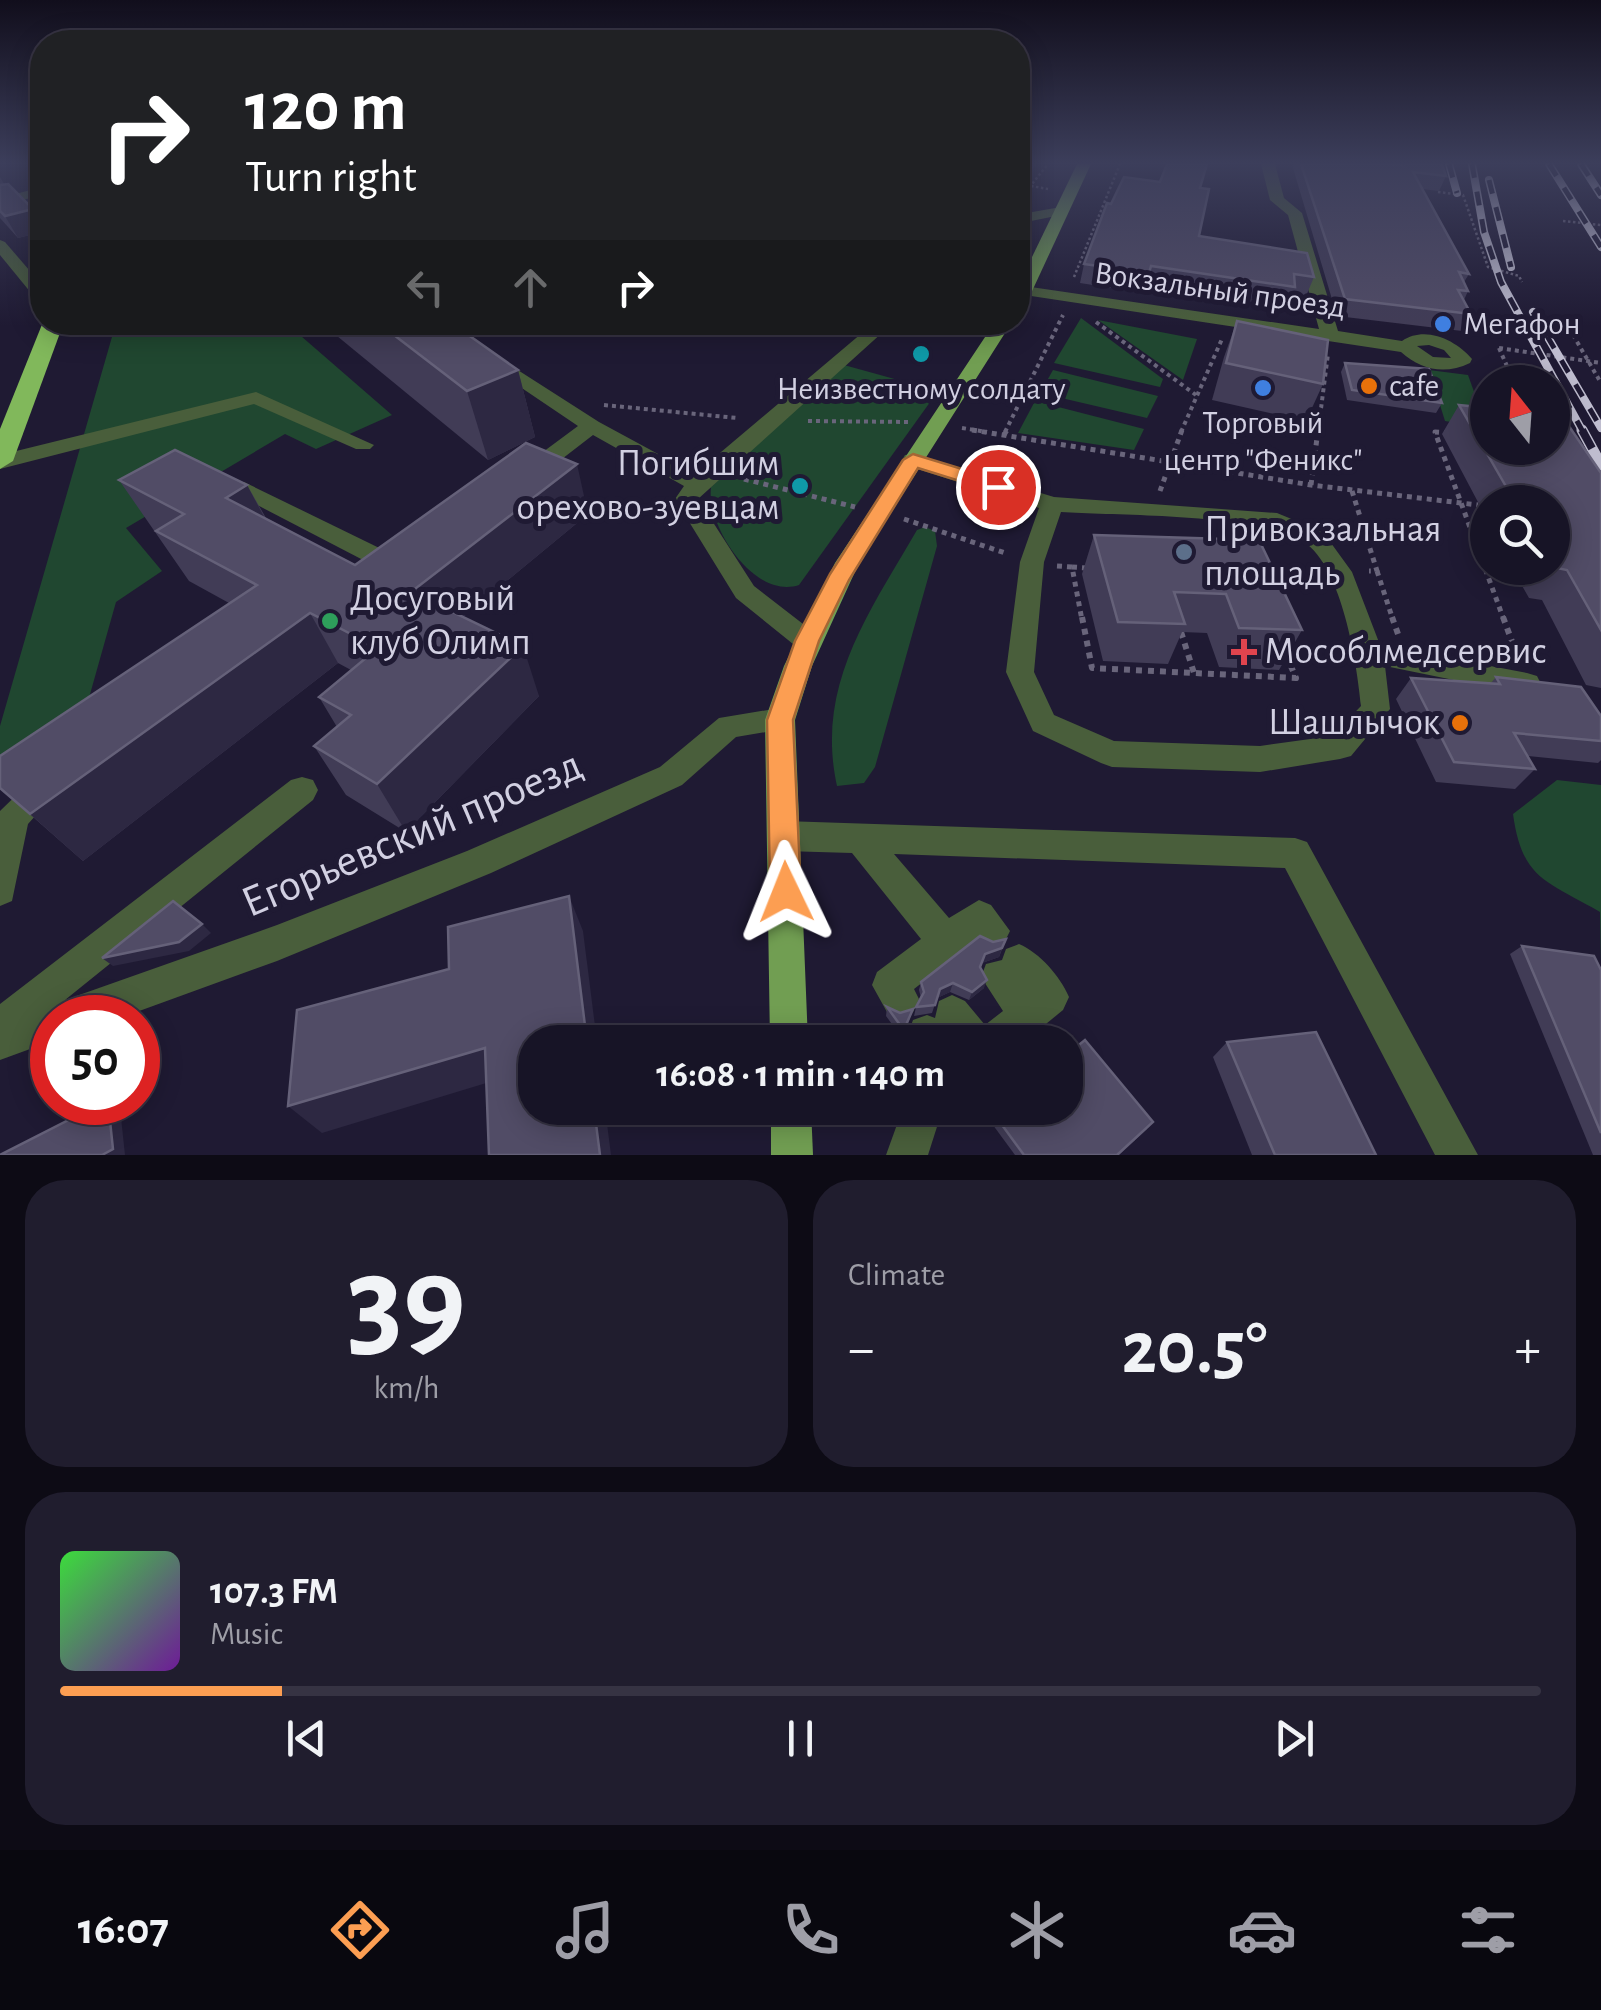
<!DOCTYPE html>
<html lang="en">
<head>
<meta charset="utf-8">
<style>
	:root { --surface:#171426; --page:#201d2e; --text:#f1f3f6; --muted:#9e9ea7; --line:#363343; --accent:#fc9e52 }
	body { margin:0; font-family:"Alegreya Sans",sans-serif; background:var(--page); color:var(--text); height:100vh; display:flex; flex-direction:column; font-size:38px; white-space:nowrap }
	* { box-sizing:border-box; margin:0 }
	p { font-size:32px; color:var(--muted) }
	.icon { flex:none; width:55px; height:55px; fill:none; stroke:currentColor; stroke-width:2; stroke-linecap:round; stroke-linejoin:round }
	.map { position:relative; height:1155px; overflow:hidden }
	.drawer { display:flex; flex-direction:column; gap:25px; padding:25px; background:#0d0b15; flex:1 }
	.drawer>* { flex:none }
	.top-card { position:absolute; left:30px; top:30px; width:1000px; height:305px; border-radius:40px; box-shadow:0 5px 25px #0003,0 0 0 2px var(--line); background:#202124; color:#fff; overflow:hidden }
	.needle { width:65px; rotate:343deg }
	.controls { position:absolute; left:1470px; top:365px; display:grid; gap:20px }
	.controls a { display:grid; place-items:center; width:100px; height:100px; border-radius:50%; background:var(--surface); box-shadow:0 5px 25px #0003,0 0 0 2px var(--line); font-size:50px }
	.speed { position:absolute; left:30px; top:995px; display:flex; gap:20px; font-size:50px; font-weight:700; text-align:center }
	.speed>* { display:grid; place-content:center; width:130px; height:130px; border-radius:50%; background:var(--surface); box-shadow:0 5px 25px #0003,0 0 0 2px var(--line); line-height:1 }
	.speed .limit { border:15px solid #d22; background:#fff; color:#111 }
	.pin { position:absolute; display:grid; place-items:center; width:85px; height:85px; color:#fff; margin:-42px; border:5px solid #fff; border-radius:50%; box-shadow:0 2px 10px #0007 }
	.me { position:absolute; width:110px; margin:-55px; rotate:358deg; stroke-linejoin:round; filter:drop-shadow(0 0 8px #0008) }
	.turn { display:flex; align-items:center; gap:35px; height:210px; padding:0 50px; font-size:45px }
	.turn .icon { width:130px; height:130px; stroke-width:2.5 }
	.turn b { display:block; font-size:70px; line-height:85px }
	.lanes { display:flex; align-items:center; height:95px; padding:0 50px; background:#0003; justify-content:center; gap:50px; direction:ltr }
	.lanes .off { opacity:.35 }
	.big { font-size:75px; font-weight:700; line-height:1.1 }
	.drawer .card { flex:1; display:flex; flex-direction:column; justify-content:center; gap:15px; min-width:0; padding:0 35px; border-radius:40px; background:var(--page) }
	.drawer .dial { align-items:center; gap:0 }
	.dial b { font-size:130px; line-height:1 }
	.song { display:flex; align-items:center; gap:30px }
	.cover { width:120px; height:120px; border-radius:15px; background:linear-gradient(135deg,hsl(120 70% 55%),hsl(280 70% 35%)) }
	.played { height:10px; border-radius:5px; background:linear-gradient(90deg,var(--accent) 15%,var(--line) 15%) }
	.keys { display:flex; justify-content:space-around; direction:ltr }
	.heat { display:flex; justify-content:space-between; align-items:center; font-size:55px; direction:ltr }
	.drawer .tiles { flex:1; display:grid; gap:25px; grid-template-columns:1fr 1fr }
	.card:last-child { grid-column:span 2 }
	.trip { position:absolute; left:518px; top:1025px; width:565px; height:100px; border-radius:40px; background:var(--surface); box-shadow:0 5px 25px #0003,0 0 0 2px var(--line); font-weight:700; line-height:100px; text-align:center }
	.dock { display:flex; height:160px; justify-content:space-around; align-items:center; background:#09080f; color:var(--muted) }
	.dock .icon { width:70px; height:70px }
	.dock .on { color:var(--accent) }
	.dock b { font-size:45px; color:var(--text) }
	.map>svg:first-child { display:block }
	.green { fill:#204730 }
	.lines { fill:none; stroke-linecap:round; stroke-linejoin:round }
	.path-far3 { stroke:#69657b; stroke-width:2.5; stroke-dasharray:2.5 2.5; stroke-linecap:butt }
	.path-far2 { stroke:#69657b; stroke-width:4; stroke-dasharray:4 4; stroke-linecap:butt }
	.path-far1 { stroke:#69657b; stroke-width:5; stroke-dasharray:5 5; stroke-linecap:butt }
	.path { stroke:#69657b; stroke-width:6; stroke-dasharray:6 6; stroke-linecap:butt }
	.minor { fill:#495e3b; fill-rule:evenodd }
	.major { fill:#719e52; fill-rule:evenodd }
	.highway { fill:#81b85b; fill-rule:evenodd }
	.rail-far1-casing { stroke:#bfbdcf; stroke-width:8 }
	.rail-casing { stroke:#bfbdcf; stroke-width:11 }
	.rail-far1 { stroke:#1f1a33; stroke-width:5; stroke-dasharray:14; stroke-linecap:butt }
	.rail { stroke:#1f1a33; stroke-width:8; stroke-dasharray:21; stroke-linecap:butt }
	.wall { fill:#413c56 }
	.shaded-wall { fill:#2d2842 }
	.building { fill:#514c66; stroke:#656179; stroke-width:2.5 }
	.route { fill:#fc9e52; stroke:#a46735; stroke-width:2.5 }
	.shop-dot { fill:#3f7fe0; stroke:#1f1a33; stroke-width:4 }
	.culture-dot { fill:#0f9aa8; stroke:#1f1a33; stroke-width:4 }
	.food-dot { fill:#e8710a; stroke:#1f1a33; stroke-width:4 }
	.service-dot { fill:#5c6f8a; stroke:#1f1a33; stroke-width:4 }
	.leisure-dot { fill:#2e9e5b; stroke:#1f1a33; stroke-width:4 }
	.health-dot { fill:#e0444e; stroke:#1f1a33; stroke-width:4 }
	.labels { text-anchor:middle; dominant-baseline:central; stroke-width:10; stroke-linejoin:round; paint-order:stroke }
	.far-street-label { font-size:32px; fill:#d2d0e2; stroke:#1f1a33 }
	.far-poi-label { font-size:32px; fill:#d2d0e2; stroke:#1f1a33; text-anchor:start }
	.poi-label { font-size:38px; fill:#d2d0e2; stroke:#1f1a33; text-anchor:start }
	.near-street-label { font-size:45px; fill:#d2d0e2; stroke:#1f1a33 }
</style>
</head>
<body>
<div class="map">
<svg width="1601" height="1155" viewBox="0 0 1601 1155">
	<rect width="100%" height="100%" fill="#1f1a33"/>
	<g class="green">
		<path d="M1081,318l82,61 -3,8 -106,-24z"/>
		<path d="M1098,320l99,19 -14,41z"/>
		<path d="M116,323h170l106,92 -76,34 -31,-15 -159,94 36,43 -46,31 -31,110 -85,67v-53z"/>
		<path d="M844,365l94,26 -139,194c-45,15 -93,-59 -88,-98z"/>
		<path d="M1053,370l105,26 -11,22 -107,-25z"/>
		<path d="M1429,370l39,5 19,53 -42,-7z"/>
		<path d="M1035,401l109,28 -10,21 -116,-17z"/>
		<path d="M925,527l10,4 2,15 -62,221 -11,16 -27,3c-22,-100 32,-173 80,-256z"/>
		<path d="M1557,780l44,5v178l-1,-51c-53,-31 -78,-32 -87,-98z"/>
	</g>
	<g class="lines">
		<g class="path-far3">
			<path d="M1031,186l17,3"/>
			<path d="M1438,192l25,3 25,72 31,9 3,6"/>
			<path d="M1020,199l28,-35"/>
			<path d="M1563,221l38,4"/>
			<path d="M1074,277l46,-113"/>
		</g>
		<g class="path-far2">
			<path d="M1565,321l36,62"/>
			<path d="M1096,322l100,73"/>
			<path d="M1499,348l102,15"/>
			<path d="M1499,348l15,34"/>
			<path d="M604,405l133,13"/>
			<path d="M808,421l104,1"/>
			<path d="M962,428l25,4"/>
			<path d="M1005,432l58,-117"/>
			<path d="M1181,432l41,-93"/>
			<path d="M1318,432l10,-78"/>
		</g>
		<g class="path-far1">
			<path d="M972,430l339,55 167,20"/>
			<path d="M1449,433l-14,-1 69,188"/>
			<path d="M1004,435l3,-5"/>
			<path d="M744,479l111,28"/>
			<path d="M1311,485l7,-55"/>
			<path d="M1160,491l22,-61"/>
			<path d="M1352,491l25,80h-8"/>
			<path d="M904,519l104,35"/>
			<path d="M1057,566l15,1 10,53"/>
			<path d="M1072,567l15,1"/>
			<path d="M1377,571l16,49"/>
			<path d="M1269,576l44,-2"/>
		</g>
		<g class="path">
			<path d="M1082,617l10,51 204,10 -11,-26"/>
			<path d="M1392,617l6,17"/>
			<path d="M1503,617l15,41"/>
			<path d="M1181,632l13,41"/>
		</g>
		<g class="minor">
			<path d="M1261,164h14l9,34 18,15 36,118 64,10c23,-16 54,-1 70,18l-2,4c-25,12 -49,7 -69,-11l-383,-58v-7l6,-1 295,43 -31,-114 -18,-15zM1429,345l15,5 7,8 -18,-1 -16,-11z"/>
			<path d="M42,187v8l-42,11v-8z"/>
			<path d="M1061,207l7,4 -2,3 -35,7 -13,8 3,-15z"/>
			<path d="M0,240l5,2 37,43v15l-6,-1 -36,-44z"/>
			<path d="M875,322h19l-196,177 56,87 62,48 4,7 -4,7h-18l-62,-50 -61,-99 9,-13 -91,-51 -57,44h-16l-3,-5 3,-5 58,-43 -92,-62 9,-6 7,2 97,62 96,52z"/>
			<path d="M256,392l118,53 -4,4h-14l-102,-45 -254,65v-14z"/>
			<path d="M913,454l141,43 223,16 46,19 29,40 28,73 147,28 10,3 4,8 -4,8 -10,3 -142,-29 5,43 -39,47 -11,3 -80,13 -148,-5 -11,-4 -68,-32 -27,-59 14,-110 19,-54 -134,-43 -3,-5 3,-5zM1061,512c59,4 197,1 243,30 38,25 53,121 57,164l-29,30 -72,10 -146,-5 -60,-26 -20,-43 10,-110z"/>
			<path d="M244,482l164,80 3,6 -3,6h-18l-154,-80 -3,-5 3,-5z"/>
			<path d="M780,708l10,4 5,8 -5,8 -54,9 -54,48 -191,88 -214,88 -157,57h-68v23l-52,19v-56l291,-224 11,-3 11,3 5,10 -5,10 -248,200 212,-75 190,-74 193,-84 59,-49z"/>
			<path d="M44,775l11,4 5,9 -32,36 -16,77 -12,5v-95l33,-32z"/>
			<path d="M784,821l511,17 12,4 171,313h-43l-150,-287 -391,-14 55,64 30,-18 12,5 19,26 -6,12 -12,5 -15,-8 -63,49 5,10 -6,13 -13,6 -13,-6 -15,-27 5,-13 44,-33 -69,-86 -68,-2 -11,-5 -5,-10 5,-10z"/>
			<path d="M1019,944c21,9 41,32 50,53l-6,13 -39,32h-113l-3,-8 5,-14 14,-5 8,3 4,-17 13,-6 13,6 20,24 18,-14 -22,-34 5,-13 16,-4 4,-11z"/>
			<path d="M903,1108h40l-15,47h-42z"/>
		</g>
		<g class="major">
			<path d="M1077,164h14l-64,138 -9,5v-21z"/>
			<path d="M995,322h17l-153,241 -47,103 -17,54 13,322h-38l-5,-322 19,-54 51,-103z"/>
			<path d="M771,1108h40l2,47h-42z"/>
		</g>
		<g class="highway">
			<path d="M32,164h10v7z"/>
			<path d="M43,322h21l-51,139 -13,8v-40z"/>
		</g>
		<defs>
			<g id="rail-far1">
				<path d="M1449,164l8,29"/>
				<path d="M1472,164l12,68 17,50 82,150"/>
				<path d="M1549,164l52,83"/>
				<path d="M1581,164l20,31"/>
				<path d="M1489,180l22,87"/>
				<path d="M1533,312l68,116"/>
			</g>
			<path id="rail" d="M1582,430l19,35"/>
		</defs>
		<use href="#rail-far1" class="rail-far1-casing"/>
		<use href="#rail" class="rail-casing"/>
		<use href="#rail-far1" class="rail-far1"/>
		<use href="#rail" class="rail"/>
	</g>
	<g class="wall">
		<path d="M1018,164h19l-19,22z"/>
		<path d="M1294,164h148l4,12 -7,15 -17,-2 47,85 -5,8 4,9 -4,9 7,14 -9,17 -125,-15 -44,-148z"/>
		<path d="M0,177l4,7 38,42v6l-24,6 -18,-20z"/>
		<path d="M1200,188l-1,48 115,41 -8,19 -14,-2 -5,13 -141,-21 -2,7 -64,-10 4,-19 27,-60z"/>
		<path d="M1237,321l86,63 -17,37 -94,-21 12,-43z"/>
		<path d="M320,322h130l68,48 17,67 -47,23z"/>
		<path d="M1345,363l97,40 -6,10 -89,-13 -6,-28z"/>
		<path d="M1459,405l142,68v215l-15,-3 -44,-85 -13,-2 -17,-30h40v-66h-64v19l-46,-87z"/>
		<path d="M119,480l128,5 19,33 89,47 233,-51 -125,103 76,79 -133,136 -60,-37 -32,-49 23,-19 -18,-30 32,-27 -13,-7 -255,198 -83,-73 229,-185 -40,-22z"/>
		<path d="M1094,535l165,5 43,90 -23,40 -60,-3 -12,-34 -25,-1 -14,32 -65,-3 -21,-87z"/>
		<path d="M1496,677l105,39v44l-3,3 -70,-7 7,13 -20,20 -79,-7 -40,-83 15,-21 79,6z"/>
		<path d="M1006,939l-7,18 -17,6 -1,4 3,21 -15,12 -19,-8 -13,6 -5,15 -18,3 2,-9 5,-9 -2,-8 2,-8 72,-40z"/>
		<path d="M1522,946l79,24v185h-8l-83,-201z"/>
		<path d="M887,1007l13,6 13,-4 -6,17 7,12 -2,4h-7l-19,-26z"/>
		<path d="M1227,1042l149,113h-124l-39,-98z"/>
		<path d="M994,1114l153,15 -28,26h-104l-25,-34z"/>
	</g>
	<g class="shaded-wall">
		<path d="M1021,164h16l-19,22z"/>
		<path d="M33,209l9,17v6l-24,6 -13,-22z"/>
		<path d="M518,370l17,67 -47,23 -21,-69z"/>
		<path d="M577,464l11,50 -155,128 -22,-50z"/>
		<path d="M247,485l27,50 -48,-37z"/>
		<path d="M310,613l28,50 -255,198 -53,-47z"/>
		<path d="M523,646l16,50 -133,136 -29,-48z"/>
		<path d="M569,896l14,35 14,111h-10z"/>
		<path d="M202,924l9,9 -22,18 -76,15 -11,-8z"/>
		<path d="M1002,948l-3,9 -17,6 3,-9z"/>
		<path d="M987,980l-3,8 -15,12 3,-8z"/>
		<path d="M953,983l-3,9 -13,6 -5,15 8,-24z"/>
		<path d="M485,1048l21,29 -184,56 -34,-27z"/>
		<path d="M108,1102l12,6 5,47h-23z"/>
		<path d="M594,1108h11l6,47h-11z"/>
	</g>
	<g class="building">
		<path d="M1167,164h40l-7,24 9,1 -10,47 108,17 7,24 -20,-3 1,13 -144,-21 -2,7 -65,-9 23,-61 4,1 13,-27 36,5z"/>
		<path d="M1301,164h85l19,2v-2h37l4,12 -33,-4 56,102 -10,-2 9,19 -10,-1 13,24 -126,-15z"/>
		<path d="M8,184l25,25 -28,7 -5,-5v-26z"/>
		<path d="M1237,321l91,19 -5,44 -97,-21z"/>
		<path d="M377,322h73l68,48 -51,21z"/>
		<path d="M1345,363l84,6 13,34 -90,-13z"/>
		<path d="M1459,405l29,3v40h64v-33l10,1 39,57v157l-34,-60 -15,-3v-65h-37z"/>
		<path d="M526,443l51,21 -166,128 112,54 -146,138 -63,-38 37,-31 -32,-18 59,-49 -68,-35 -280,201 -30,-26v-32l257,-171 -101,-54 28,-17 -65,-34 56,-30 72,35 -21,13 129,67z"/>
		<path d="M1094,535l165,5 43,90 -63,-2 -13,-34 -52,-2 11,32 -67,-2z"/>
		<path d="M1496,677l85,10 20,29v25l-87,-8 21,36 -81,-7 -43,-84 89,6z"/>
		<path d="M569,896l18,146h-52v66h59l6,47h-111l-4,-107 -197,58 9,-96 152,-41 -1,-42z"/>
		<path d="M173,901l29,23 -23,18 -77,16z"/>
		<path d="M980,936l13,6 13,-3 -4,9 -17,6 -5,13 7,13 -15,12 -19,-9 -13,6 -5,16 -19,2 8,-15 -3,-10z"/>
		<path d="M1522,946l72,10 7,14v163z"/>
		<path d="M887,1007l13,6 13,-4 -7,16 8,13 -3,2z"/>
		<path d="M1316,1032l60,123h-101l-48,-113z"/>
		<path d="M1085,1040l68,82 -36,33h-93l-30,-41 8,-6h63v-52z"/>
		<path d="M104,1102h4l5,47 -11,6h-102z"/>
	</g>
	<linearGradient id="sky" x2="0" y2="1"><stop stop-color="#110e1c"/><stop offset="0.5" stop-color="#3c3e5b"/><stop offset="1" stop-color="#3c3e5b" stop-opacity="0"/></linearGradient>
	<rect width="1601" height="326" fill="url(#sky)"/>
	<path class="route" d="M913,454l92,28 3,5 -10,6 -80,-25 -69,112 -30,61 -26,79 8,172 -5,11 -10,4 -11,-4 -5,-11 -3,-172 28,-79 35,-67 73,-114z"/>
	<g class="shop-dot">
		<circle cx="1443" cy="324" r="10"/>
		<circle cx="1263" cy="388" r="10"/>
	</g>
	<g class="culture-dot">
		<circle cx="921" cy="354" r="10"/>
		<circle cx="800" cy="486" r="10"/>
	</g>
	<g class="food-dot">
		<circle cx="1369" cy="386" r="10"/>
		<circle cx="1460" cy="723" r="10"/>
	</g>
	<circle class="service-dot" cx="1184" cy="552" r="10"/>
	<circle class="leisure-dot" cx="330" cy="621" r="10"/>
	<path class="health-dot" d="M1239 637h10v10h10v10h-10v10h-10v-10h-10v-10h10z"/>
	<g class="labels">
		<g class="far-street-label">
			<text transform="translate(1220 290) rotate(8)">Вокзальный проезд</text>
		</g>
		<g class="far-poi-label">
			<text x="1463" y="324">Мегафон</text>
			<text x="1389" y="386">cafe</text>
			<text x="921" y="389" text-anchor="middle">Неизвестному солдату</text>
			<text x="1263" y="423" text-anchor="middle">Торговый<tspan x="1263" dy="37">центр "Феникс"</tspan></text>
		</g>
		<g class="poi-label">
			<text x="780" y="464" text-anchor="end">Погибшим<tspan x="780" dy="44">орехово-зуевцам</tspan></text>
			<text x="1204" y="530">Привокзальная<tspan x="1204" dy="44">площадь</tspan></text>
			<text x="350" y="599">Досуговый<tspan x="350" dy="44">клуб Олимп</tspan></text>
			<text x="1264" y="652">Мособлмедсервис</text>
			<text x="1440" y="723" text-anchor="end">Шашлычок</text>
		</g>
		<g class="near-street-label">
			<text transform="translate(412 834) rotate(-23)">Егорьевский проезд</text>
		</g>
	</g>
</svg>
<div class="controls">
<a><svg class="needle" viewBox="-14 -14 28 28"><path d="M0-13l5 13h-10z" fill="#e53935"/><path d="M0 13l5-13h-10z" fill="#9e9ea7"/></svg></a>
<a><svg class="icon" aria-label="search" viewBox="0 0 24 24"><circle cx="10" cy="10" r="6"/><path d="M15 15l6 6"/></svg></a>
</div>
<div class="speed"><div class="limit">50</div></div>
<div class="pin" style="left:998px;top:487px;background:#d93025"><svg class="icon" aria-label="arrive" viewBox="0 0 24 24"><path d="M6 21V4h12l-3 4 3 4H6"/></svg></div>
<svg class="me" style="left:786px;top:892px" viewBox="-20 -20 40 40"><path d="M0-17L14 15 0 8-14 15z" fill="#fc9e52" stroke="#fff" stroke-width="4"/></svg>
<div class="trip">16:08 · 1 min · 140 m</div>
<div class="top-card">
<div class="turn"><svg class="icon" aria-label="right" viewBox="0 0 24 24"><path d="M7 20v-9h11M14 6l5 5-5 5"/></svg><div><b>120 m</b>Turn right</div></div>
<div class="lanes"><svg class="icon off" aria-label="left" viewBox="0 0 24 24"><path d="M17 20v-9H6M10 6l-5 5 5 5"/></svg><svg class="icon off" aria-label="ahead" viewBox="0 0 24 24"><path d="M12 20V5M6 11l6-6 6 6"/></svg><svg class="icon" aria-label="right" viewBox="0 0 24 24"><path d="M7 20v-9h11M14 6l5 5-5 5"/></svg></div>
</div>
</div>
<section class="drawer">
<div class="tiles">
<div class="card dial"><b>39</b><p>km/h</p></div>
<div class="card"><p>Climate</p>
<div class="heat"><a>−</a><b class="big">20.5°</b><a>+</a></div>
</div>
<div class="card">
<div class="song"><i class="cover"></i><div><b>107.3 FM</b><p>Music</p></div></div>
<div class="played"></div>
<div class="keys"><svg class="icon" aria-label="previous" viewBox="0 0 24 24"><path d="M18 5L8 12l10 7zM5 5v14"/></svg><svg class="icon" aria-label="pause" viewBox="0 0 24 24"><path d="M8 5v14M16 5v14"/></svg><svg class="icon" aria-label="next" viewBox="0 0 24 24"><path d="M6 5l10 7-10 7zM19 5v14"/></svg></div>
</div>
</div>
</section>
<nav class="dock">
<b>16:07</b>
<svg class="icon on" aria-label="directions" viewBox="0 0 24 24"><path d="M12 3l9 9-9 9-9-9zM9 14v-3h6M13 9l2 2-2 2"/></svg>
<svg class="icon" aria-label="music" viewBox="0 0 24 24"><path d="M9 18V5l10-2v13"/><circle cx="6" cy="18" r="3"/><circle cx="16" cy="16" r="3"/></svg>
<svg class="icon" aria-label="phone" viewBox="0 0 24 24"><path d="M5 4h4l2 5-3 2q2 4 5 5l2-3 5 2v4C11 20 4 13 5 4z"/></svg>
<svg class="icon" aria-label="climate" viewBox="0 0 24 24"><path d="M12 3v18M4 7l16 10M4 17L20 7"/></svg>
<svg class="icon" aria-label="car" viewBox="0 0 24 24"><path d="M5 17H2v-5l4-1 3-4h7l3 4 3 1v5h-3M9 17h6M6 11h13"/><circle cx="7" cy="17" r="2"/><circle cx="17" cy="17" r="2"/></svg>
<svg class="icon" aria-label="filters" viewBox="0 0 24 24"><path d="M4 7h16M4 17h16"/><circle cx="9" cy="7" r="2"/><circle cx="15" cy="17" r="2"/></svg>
</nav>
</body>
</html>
